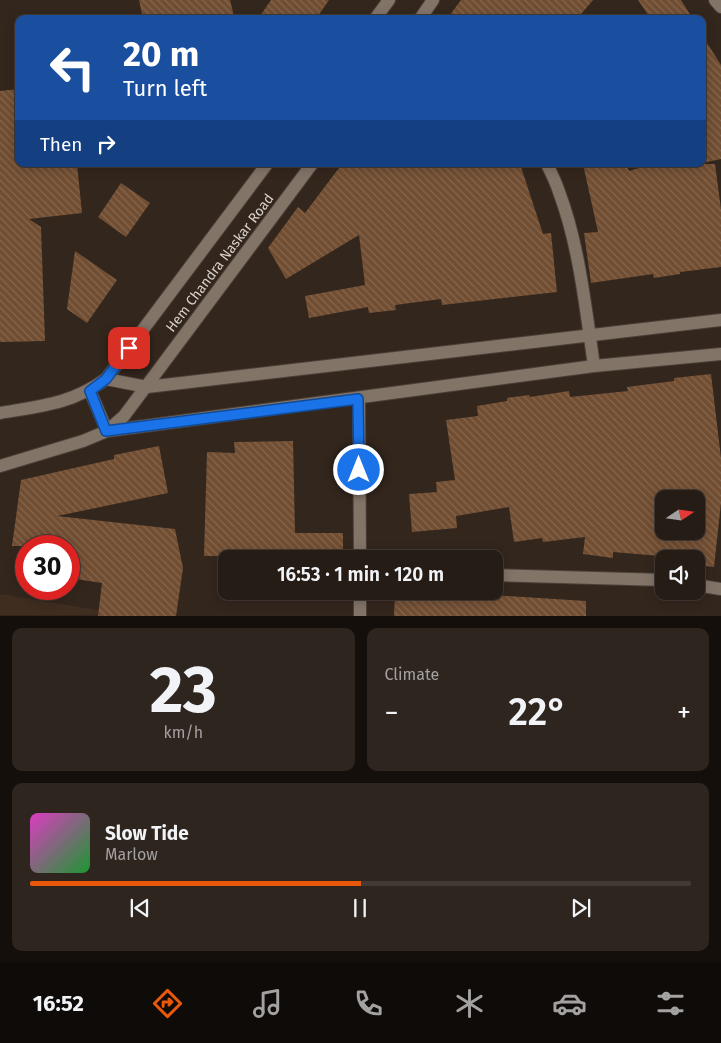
<!DOCTYPE html>
<html lang="en">
<head>
<meta charset="utf-8">
<style>
	:root { --surface:#261c16; --page:#2e251f; --text:#f1f3f6; --muted:#a4a1a1; --line:#423a35; --accent:#ea580c }
	body { margin:0; font-family:"Fira Sans",sans-serif; background:var(--page); color:var(--text); height:100vh; display:flex; flex-direction:column; font-size:19px; white-space:nowrap }
	* { box-sizing:border-box; margin:0 }
	p { font-size:16px; color:var(--muted) }
	.icon { flex:none; width:28px; height:28px; fill:none; stroke:currentColor; stroke-width:2; stroke-linecap:round; stroke-linejoin:round }
	.map { position:relative; height:616px; overflow:hidden }
	.side { display:flex; flex-direction:column; gap:12px; padding:12px; background:#150f0c; flex:1 }
	.side>* { flex:none }
	.banner { position:absolute; left:15px; top:15px; width:691px; height:152px; border-radius:10px; box-shadow:0 2px 12px #0003,0 0 0 1px var(--line); background:#1a4fa0; color:#fff; overflow:hidden }
	.needle { width:32px; rotate:77deg }
	.tools { position:absolute; left:655px; top:490px; display:grid; gap:10px }
	.tools a { display:grid; place-items:center; width:50px; height:50px; border-radius:10px; background:var(--surface); box-shadow:0 2px 12px #0003,0 0 0 1px var(--line); font-size:25px }
	.speed { position:absolute; left:15px; top:535px; display:flex; gap:10px; font-size:25px; font-weight:700; text-align:center }
	.speed>* { display:grid; place-content:center; width:65px; height:65px; border-radius:50%; background:var(--surface); box-shadow:0 2px 12px #0003,0 0 0 1px var(--line); line-height:1 }
	.speed .limit { border:8px solid #d22; background:#fff; color:#111 }
	.pin { position:absolute; display:grid; place-items:center; width:42px; height:42px; color:#fff; margin:-21px; border-radius:10px; box-shadow:0 2px 8px #0006 }
	.me { position:absolute; width:55px; margin:-28px; rotate:0deg; stroke-linejoin:round; filter:drop-shadow(0 0 4px #0008) }
	.turn { display:flex; align-items:center; gap:18px; height:105px; padding:0 25px; font-size:22px }
	.turn .icon { width:65px; height:65px; stroke-width:2.5 }
	.turn b { display:block; font-size:35px; line-height:42px }
	.then { display:flex; align-items:center; height:48px; padding:0 25px; background:#0003; gap:10px; font-size:19px }
	.big { font-size:38px; font-weight:600; line-height:1.1 }
	.side .tile { flex:1; display:flex; flex-direction:column; justify-content:center; gap:8px; min-width:0; padding:0 18px; border-radius:10px; background:var(--page) }
	.side .dial { align-items:center; gap:0 }
	.dial b { font-size:65px; line-height:1 }
	.song { display:flex; align-items:center; gap:15px }
	.cover { width:60px; height:60px; border-radius:8px; background:linear-gradient(135deg,hsl(310 70% 55%),hsl(130 70% 35%)) }
	.played { height:5px; border-radius:2px; background:linear-gradient(90deg,var(--accent) 50%,var(--line) 50%) }
	.keys { display:flex; justify-content:space-around; direction:ltr }
	.heat { display:flex; justify-content:space-between; align-items:center; font-size:28px; direction:ltr }
	.side .tiles { flex:1; display:grid; gap:12px; grid-template-columns:1fr 1fr }
	.tile:last-child { grid-column:span 2 }
	.trip { position:absolute; left:218px; top:550px; width:285px; height:50px; border-radius:10px; background:var(--surface); box-shadow:0 2px 12px #0003,0 0 0 1px var(--line); font-weight:600; line-height:50px; text-align:center }
	.tab-bar { display:flex; height:80px; justify-content:space-around; align-items:center; background:#0f0b09; color:var(--muted) }
	.tab-bar .icon { width:35px; height:35px }
	.tab-bar .on { color:var(--accent) }
	.tab-bar b { font-size:22px; color:var(--text) }
	.map>svg:first-child { display:block }
	.built { fill:#3f2d1f }
	.building { fill:url(#building-back-hatch); fill-rule:evenodd }
	.lines { fill:none; stroke-linecap:round; stroke-linejoin:round }
	.minor-casing { stroke:#4c4139; stroke-width:14 }
	.tertiary-casing { stroke:#4c4139; stroke-width:14 }
	.secondary-casing { stroke:#4c4139; stroke-width:14 }
	.minor { stroke:#837468; stroke-width:12 }
	.tertiary { stroke:#837468; stroke-width:12 }
	.secondary { stroke:#837468; stroke-width:12 }
	.route-casing { stroke:#114b97; stroke-width:12 }
	.route { stroke:#1a73e8; stroke-width:9 }
	.labels { text-anchor:middle; dominant-baseline:central; stroke-width:5; stroke-linejoin:round; paint-order:stroke }
	.street-label { font-size:14px; fill:#d9d1cb; stroke:#33261d }
</style>
</head>
<body>
<div class="map">
<svg width="721" height="616" viewBox="0 0 721 616">
	<defs>
		<pattern id="building-back-hatch" width="6" height="6" patternUnits="userSpaceOnUse" patternTransform="scale(1.25)"><rect width="6" height="6" fill="#714e32"/><path d="M-1 5l2 2M0 0l6 6M5-1l2 2" fill="none" stroke="#85664e"/></pattern>
	</defs>
	<rect width="100%" height="100%" fill="#33261d"/>
	<path class="built" d="M0,594l128,21h-128z"/>
	<g class="building">
		<path d="M139,0h91l4,16 -14,3h-77z"/>
		<path d="M271,0h58l-13,19h-58z"/>
		<path d="M461,0h132l-16,19h-130z"/>
		<path d="M638,0h43l12,19h-42z"/>
		<path d="M702,35l19,30v94l-19,4z"/>
		<path d="M19,89v75h58l5,49 -53,6 12,8 4,114 -45,1v-251z"/>
		<path d="M342,164h178l23,70 8,-1 6,59 -115,13 -1,-6 -46,6 1,5 -27,3 -1,-6 -59,11 -4,-22 60,-11 -6,-50 -73,44 -18,-31 30,-41 7,6z"/>
		<path d="M583,164h43l3,7 23,-7h63l6,45v58l-41,5v2l-26,4 -1,-4 -62,9 -7,-50 14,-1z"/>
		<path d="M121,183l29,20 -24,34 -28,-20z"/>
		<path d="M75,251l42,29 -30,43 -20,-14z"/>
		<path d="M711,374l10,84v45l-7,64 -18,-2v-6l-83,-7v6l-30,-4 2,-17 -42,5 -1,-4 -28,4 -5,-35 -53,9 1,12 -45,4 -3,-38 28,-2 -1,-10 19,-2 -9,-60 32,-4 -1,-10 30,-5v-3l22,-3 1,2 39,-6 1,6 58,-6 -1,-4 47,-6v-3zM664,499h32v32h-32z"/>
		<path d="M293,441l2,92h48v24l-139,-1 3,-104 28,1 -1,-11z"/>
		<path d="M159,446l9,47 -111,23 118,13 8,39 -7,48h-78l4,-33 -33,-5v-32h-57l9,-66 93,-21v-4z"/>
		<path d="M395,591h25l71,5v-1l95,6v15h-192z"/>
	</g>
	<g class="lines">
		<defs>
			<g id="minor">
				<path d="M715,0l6,7"/>
				<path d="M547,164c4,9 9,18 12,28 20,52 27,119 35,174"/>
				<path d="M359,399l1,160"/>
				<path d="M494,575l170,5"/>
				<path d="M696,585l25,4"/>
				<path d="M360,616v-25"/>
			</g>
			<g id="tertiary">
				<path d="M106,379l41,8 574,-67"/>
				<path d="M90,391l17,40 487,-65 127,-12"/>
			</g>
			<g id="secondary">
				<path d="M375,19l14,-19"/>
				<path d="M420,19l13,-19"/>
				<path d="M0,413c42,-7 71,-9 106,-34l161,-215"/>
				<path d="M0,466l83,-25 24,-10 17,-15 188,-252"/>
			</g>
		</defs>
		<use href="#minor" class="minor-casing"/>
		<use href="#tertiary" class="tertiary-casing"/>
		<use href="#secondary" class="secondary-casing"/>
		<use href="#minor" class="minor"/>
		<use href="#tertiary" class="tertiary"/>
		<use href="#secondary" class="secondary"/>
	</g>
	<g class="lines">
		<defs>
			<path id="route" d="M129,348l-23,31 -16,12 16,40 252,-32 1,71"/>
		</defs>
		<use href="#route" class="route-casing"/>
		<use href="#route" class="route"/>
	</g>
	<g class="labels">
		<g class="street-label">
			<text transform="translate(220 263) rotate(-53)">Hem Chandra Naskar Road</text>
		</g>
	</g>
</svg>
<div class="tools">
<a><svg class="needle" viewBox="-14 -14 28 28"><path d="M0-13l5 13h-10z" fill="#e53935"/><path d="M0 13l5-13h-10z" fill="#a4a1a1"/></svg></a>
<a><svg class="icon" aria-label="sound" viewBox="0 0 24 24"><path d="M4 9h4l5-4v14l-5-4H4zM17 9q2 3 0 6"/></svg></a>
</div>
<div class="speed"><div class="limit">30</div></div>
<div class="pin" style="left:129px;top:348px;background:#d93025"><svg class="icon" aria-label="arrive" viewBox="0 0 24 24"><path d="M6 21V4h12l-3 4 3 4H6"/></svg></div>
<svg class="me" style="left:359px;top:470px" viewBox="-20 -20 40 40"><circle r="17" fill="#1a73e8" stroke="#fff" stroke-width="3"/><path d="M0-11L8 9 0 5-8 9z" fill="#fff"/></svg>
<div class="trip">16:53 · 1 min · 120 m</div>
<div class="banner">
<div class="turn"><svg class="icon" aria-label="left" viewBox="0 0 24 24"><path d="M17 20v-9H6M10 6l-5 5 5 5"/></svg><div><b>20 m</b>Turn left</div></div>
<div class="then">Then<svg class="icon" aria-label="right" viewBox="0 0 24 24"><path d="M7 20v-9h11M14 6l5 5-5 5"/></svg></div>
</div>
</div>
<section class="side">
<div class="tiles">
<div class="tile dial"><b>23</b><p>km/h</p></div>
<div class="tile"><p>Climate</p>
<div class="heat"><a>−</a><b class="big">22°</b><a>+</a></div>
</div>
<div class="tile">
<div class="song"><i class="cover"></i><div><b>Slow Tide</b><p>Marlow</p></div></div>
<div class="played"></div>
<div class="keys"><svg class="icon" aria-label="previous" viewBox="0 0 24 24"><path d="M18 5L8 12l10 7zM5 5v14"/></svg><svg class="icon" aria-label="pause" viewBox="0 0 24 24"><path d="M8 5v14M16 5v14"/></svg><svg class="icon" aria-label="next" viewBox="0 0 24 24"><path d="M6 5l10 7-10 7zM19 5v14"/></svg></div>
</div>
</div>
</section>
<nav class="tab-bar">
<b>16:52</b>
<svg class="icon on" aria-label="directions" viewBox="0 0 24 24"><path d="M12 3l9 9-9 9-9-9zM9 14v-3h6M13 9l2 2-2 2"/></svg>
<svg class="icon" aria-label="music" viewBox="0 0 24 24"><path d="M9 18V5l10-2v13"/><circle cx="6" cy="18" r="3"/><circle cx="16" cy="16" r="3"/></svg>
<svg class="icon" aria-label="phone" viewBox="0 0 24 24"><path d="M5 4h4l2 5-3 2q2 4 5 5l2-3 5 2v4C11 20 4 13 5 4z"/></svg>
<svg class="icon" aria-label="climate" viewBox="0 0 24 24"><path d="M12 3v18M4 7l16 10M4 17L20 7"/></svg>
<svg class="icon" aria-label="car" viewBox="0 0 24 24"><path d="M5 17H2v-5l4-1 3-4h7l3 4 3 1v5h-3M9 17h6M6 11h13"/><circle cx="7" cy="17" r="2"/><circle cx="17" cy="17" r="2"/></svg>
<svg class="icon" aria-label="filters" viewBox="0 0 24 24"><path d="M4 7h16M4 17h16"/><circle cx="9" cy="7" r="2"/><circle cx="15" cy="17" r="2"/></svg>
</nav>
</body>
</html>
